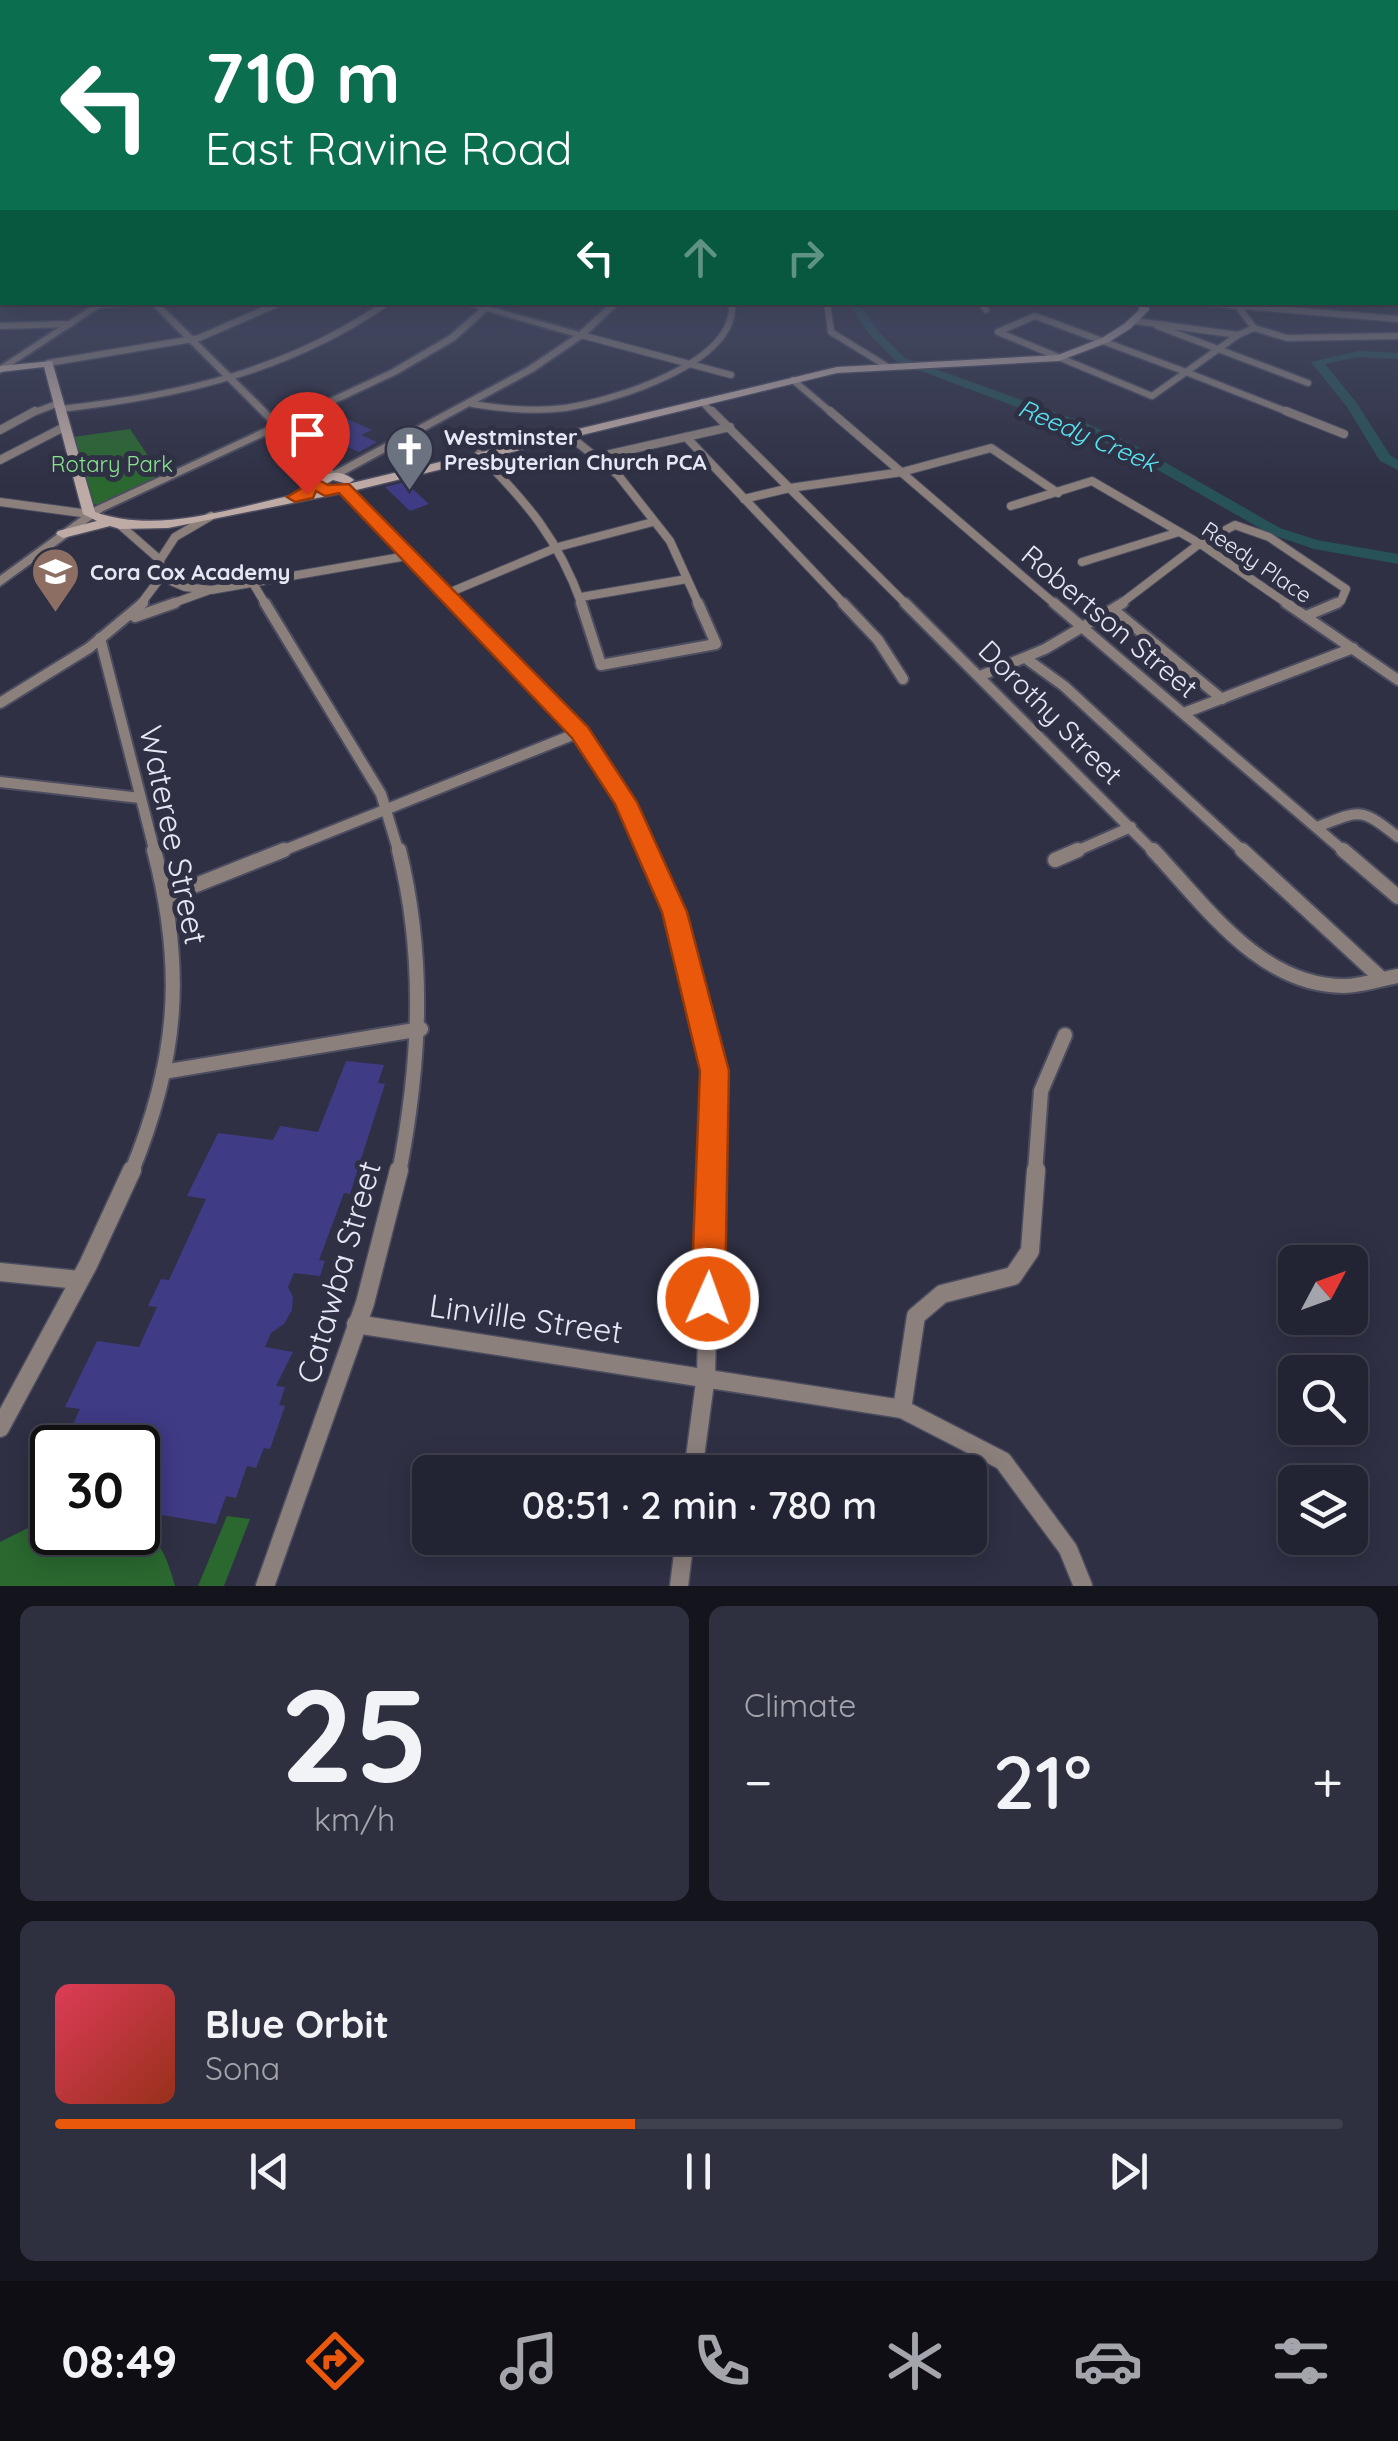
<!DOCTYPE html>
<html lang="en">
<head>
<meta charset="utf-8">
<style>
	:root { --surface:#232433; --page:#2f303f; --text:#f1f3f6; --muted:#a3a4ac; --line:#40414e; --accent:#ea580c }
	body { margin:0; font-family:Quicksand,sans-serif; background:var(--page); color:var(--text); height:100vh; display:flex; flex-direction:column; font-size:38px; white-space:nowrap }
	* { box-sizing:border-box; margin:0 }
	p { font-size:32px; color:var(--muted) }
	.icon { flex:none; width:55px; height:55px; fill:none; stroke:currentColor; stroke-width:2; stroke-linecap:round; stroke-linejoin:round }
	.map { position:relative; height:1586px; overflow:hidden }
	.panel { display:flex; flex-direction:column; gap:20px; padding:20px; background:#13141c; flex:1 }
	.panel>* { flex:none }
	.top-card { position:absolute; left:0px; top:0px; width:1400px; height:305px; box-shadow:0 5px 25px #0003,0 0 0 2px var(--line); background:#0b6e4f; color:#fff; overflow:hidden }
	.needle { width:65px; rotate:49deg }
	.tools { position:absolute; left:1278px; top:1245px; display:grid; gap:20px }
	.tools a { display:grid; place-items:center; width:90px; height:90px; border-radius:15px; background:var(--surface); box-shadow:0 5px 25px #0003,0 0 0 2px var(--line); font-size:50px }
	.speed { position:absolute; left:30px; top:1425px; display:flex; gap:20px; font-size:50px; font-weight:700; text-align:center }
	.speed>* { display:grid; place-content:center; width:130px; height:130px; border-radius:50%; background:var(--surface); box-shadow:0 5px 25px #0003,0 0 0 2px var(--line); line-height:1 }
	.speed .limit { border:5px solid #111; border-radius:15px; background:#fff; color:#111 }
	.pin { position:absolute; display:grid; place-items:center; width:85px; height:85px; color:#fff; margin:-102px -42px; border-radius:50% 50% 50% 0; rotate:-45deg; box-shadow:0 0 10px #0007 }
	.pin .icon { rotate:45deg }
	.me { position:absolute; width:110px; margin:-55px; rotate:2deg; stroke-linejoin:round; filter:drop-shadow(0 0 8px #0008) }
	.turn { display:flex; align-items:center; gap:35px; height:210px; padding:0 40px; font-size:45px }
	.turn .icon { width:130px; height:130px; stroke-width:2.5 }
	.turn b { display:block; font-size:70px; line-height:85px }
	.lanes { display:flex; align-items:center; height:95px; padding:0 40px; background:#0003; justify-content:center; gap:50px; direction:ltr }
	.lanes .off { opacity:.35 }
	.big { font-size:75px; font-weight:600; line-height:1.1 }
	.panel .tile { flex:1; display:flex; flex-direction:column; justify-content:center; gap:15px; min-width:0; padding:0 35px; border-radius:15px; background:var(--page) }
	.panel .dial { align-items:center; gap:0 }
	.dial b { font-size:130px; line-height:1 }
	.song { display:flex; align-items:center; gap:30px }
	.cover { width:120px; height:120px; border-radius:15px; background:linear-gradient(135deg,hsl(350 70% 55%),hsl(10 70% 35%)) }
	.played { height:10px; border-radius:5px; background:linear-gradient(90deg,var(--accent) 45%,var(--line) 45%) }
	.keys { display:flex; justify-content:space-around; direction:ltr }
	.heat { display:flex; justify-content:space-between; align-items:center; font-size:55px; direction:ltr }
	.panel .tiles { flex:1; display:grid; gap:20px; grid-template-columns:1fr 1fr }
	.tile:last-child { grid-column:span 2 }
	.trip { position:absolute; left:412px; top:1455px; width:575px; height:100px; border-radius:15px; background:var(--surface); box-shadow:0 5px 25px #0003,0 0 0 2px var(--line); font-weight:600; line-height:100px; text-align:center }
	.tab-bar { display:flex; height:160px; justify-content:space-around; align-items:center; background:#0e0e14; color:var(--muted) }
	.tab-bar .icon { width:70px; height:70px }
	.tab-bar .selected { color:var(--accent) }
	.tab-bar b { font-size:45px; color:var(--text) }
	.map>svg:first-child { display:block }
	.green { fill:#2a682f }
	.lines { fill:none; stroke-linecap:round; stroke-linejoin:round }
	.river { fill:#275257; fill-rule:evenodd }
	.building { fill:#3f3b85 }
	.minor-far4-casing { stroke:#4c4d60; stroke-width:9 }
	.minor-far3-casing { stroke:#4c4d60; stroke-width:10 }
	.minor-far2-casing { stroke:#4c4d60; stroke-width:14 }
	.minor-far1-casing { stroke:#4c4d60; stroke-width:18 }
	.minor-casing { stroke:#4c4d60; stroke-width:21 }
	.tertiary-casing { stroke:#4c4d60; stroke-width:4 }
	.secondary-casing { stroke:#4c4d60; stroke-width:3 }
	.minor-far4 { stroke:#8c807c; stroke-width:6 }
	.minor-far3 { stroke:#8c807c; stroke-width:8 }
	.minor-far2 { stroke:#8c807c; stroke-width:10 }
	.minor-far1 { stroke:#8c807c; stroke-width:14 }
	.minor { stroke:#8c807c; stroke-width:18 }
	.tertiary { fill:#8c807c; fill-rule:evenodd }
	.secondary { fill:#bfaba6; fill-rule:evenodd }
	.route { fill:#ea580c; stroke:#983908; stroke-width:2.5 }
	.labels { text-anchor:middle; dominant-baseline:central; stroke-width:10; stroke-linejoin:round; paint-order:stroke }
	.far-poi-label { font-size:22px; font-weight:bold; fill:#e6e7f4; stroke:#2f3044; text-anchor:start }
	.far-park-label { font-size:22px; fill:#88e58c; stroke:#2f3044 }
	.far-street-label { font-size:22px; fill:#e6e7f4; stroke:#2f3044 }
	.far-water-label { font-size:25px; font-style:italic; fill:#57e4f1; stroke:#2f3044 }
	.street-label { font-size:28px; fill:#e6e7f4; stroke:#2f3044 }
	.near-street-label { font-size:32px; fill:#e6e7f4; stroke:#2f3044 }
</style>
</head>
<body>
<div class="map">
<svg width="1398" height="1586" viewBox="0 0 1398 1586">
	<rect width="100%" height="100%" fill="#2f3044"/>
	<g class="green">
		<path d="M130,429l21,31 18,13 -69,31h-10l-17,-67z"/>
		<path d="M227,1516l23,3 -26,67h-26z"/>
		<path d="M52,1522v10c22,0 89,-5 99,5 14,12 19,32 24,49h-175v-44l36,-18z"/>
	</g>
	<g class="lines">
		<g class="river">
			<path d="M847,302h11l20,29 27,27 183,66 52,24 140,80 37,12 81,14v10l-84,-15 -44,-15 -140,-80 -52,-24 -181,-68 -27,-27z"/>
			<path d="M1358,351l40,2v6l-40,-2 -33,7 31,38 34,53 8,5v10l-18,-9 -33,-54 -36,-45z"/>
		</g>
	</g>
	<g class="building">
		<path d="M338,415l34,15 -11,5 16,7 -18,10 -45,-20 17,-8 -6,-3z"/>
		<path d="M405,482l24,22 -19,7 -25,-24z"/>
		<path d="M346,1061l38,4 -6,18 7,1 -35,110 -6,-1 -25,67 6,1 -5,15 -26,-3 -6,14 5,10 -1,13 -8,14 -13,9 -6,14 28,5 -17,34 9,1 -6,18 6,1 -15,43 -6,-1 -8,20 -9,-2 -11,32 -10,-2 -10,28 -78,-13v-63h-76l18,-39 -15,-2 32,-66 42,6 18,-40 -9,-1 13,-27 8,1 37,-81 -19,-3 31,-63 55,7 7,-14 38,6z"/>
	</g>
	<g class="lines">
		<defs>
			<g id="minor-far4">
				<path d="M827,302l4,30 57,35"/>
				<path d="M981,302l5,8"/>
				<path d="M1192,302l206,17"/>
				<path d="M100,305l40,-3"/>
				<path d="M1035,316l151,56 -34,24 -154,-64z"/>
				<path d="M1135,321l103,14 16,-7 -17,-23"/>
				<path d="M0,326l70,-2"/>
				<path d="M1157,326l151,57"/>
				<path d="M1254,328l33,10 111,-2"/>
				<path d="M581,335l150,40"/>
				<path d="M48,363l151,-25 83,-36"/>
				<path d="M1186,372l107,42"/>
				<path d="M1186,372l52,-37"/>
				<path d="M793,380l40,34"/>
				<path d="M702,402l12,12"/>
				<path d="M472,404c31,5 62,8 93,4 47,-7 171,-44 167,-104"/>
				<path d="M60,409c119,-13 229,-38 328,-107"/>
				<path d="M30,414l29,-11"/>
			</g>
			<g id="minor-far3">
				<path d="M712,411l195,194"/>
				<path d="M830,411l226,194"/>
				<path d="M1286,411l58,23"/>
				<path d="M0,430l35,-19"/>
				<path d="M567,434l51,41 52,66 29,64"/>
				<path d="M686,437l159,168"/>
				<path d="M479,454c49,50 79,84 103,151"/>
				<path d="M597,457l133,-30"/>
				<path d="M0,460l64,-33"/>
				<path d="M343,487l114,118"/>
				<path d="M744,499l46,-11 112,-16 89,-24 67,45"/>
				<path d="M0,502l89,12"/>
				<path d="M1011,506l81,-25 110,64 87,60"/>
				<path d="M120,525l40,35 1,17"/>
				<path d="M160,560l15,-23 36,-21"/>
				<path d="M1082,562l97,-30"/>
				<path d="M161,577l24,10 26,3 196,-34"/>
				<path d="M254,585l12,20"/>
				<path d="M446,594l112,-47 95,-25"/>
				<path d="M581,597l106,-18"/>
				<path d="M140,605l21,-28"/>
				<path d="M168,605l39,-14"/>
				<path d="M1119,605l80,-61 36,-19 34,12 77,52 -5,12 -10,4"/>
			</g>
			<g id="minor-far2">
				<path d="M265,603l116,191 18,59"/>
				<path d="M455,603l125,129 45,70 23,51"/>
				<path d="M581,603l20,62 115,-21 -18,-41"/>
				<path d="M843,603l35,37 25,39"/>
				<path d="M905,603l250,250"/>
				<path d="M1054,603l292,250"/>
				<path d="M1286,603l112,77"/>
				<path d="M1114,610l108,89"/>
				<path d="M1306,616l31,-13"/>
				<path d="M135,617l40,-14"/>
				<path d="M100,638l55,215"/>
				<path d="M1028,660l36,26 181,167"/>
				<path d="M980,676l65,-27 78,-46"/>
				<path d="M0,703l89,-55 54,-45"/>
				<path d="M1184,713l169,-65"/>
				<path d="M0,782l140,16"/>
				<path d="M1317,827c44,-17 43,-20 81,10"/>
				<path d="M277,853l303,-121"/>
				<path d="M1072,853l59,-26"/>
			</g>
			<g id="minor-far1">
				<path d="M399,850c27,109 21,214 0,323"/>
				<path d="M647,850l28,62 39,159 -3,102"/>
				<path d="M1153,850c52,55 107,136 191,136 17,0 37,-7 54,-10"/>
				<path d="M1242,850l140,129"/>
				<path d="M1343,850l55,47"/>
				<path d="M1055,860l23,-10"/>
				<path d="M166,897l118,-47"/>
				<path d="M163,1072l258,-43"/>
				<path d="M131,1173c47,-113 54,-205 23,-323"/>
				<path d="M1035,1173l6,-82 24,-56"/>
			</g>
			<g id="minor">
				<path d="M0,1272l79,8"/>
				<path d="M356,1324l546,85 101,52 65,88 15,37"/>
				<path d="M902,1409l14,-93 26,-22 71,-18 17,-25 6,-81"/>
				<path d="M0,1428l88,-163 44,-95"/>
				<path d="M693,1472l13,-97 5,-205"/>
				<path d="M265,1586l100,-283 34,-133"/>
				<path d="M679,1586l6,-48"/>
			</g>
			<g id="tertiary">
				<rect x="0" y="288" width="2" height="4"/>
				<path d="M98,302h10l-108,71v-7z"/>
				<path d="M149,302h9l121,120 112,-52 58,-34 31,-27 -22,-7h15l106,30 33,-30h9l-37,35 -50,34 -195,106c-25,1 -46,-31 -62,-47l-174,81 -103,75v-10l95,-69 177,-82zM487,311l87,25 -46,31 -194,104 -14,-9 -36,-35 113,-53 58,-34z"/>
			</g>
			<path id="secondary" d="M1139,302h10v8l-18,18 -22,14 -50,19 -222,12 -485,118 -184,37 -48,1 -10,-3 -47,12 -7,-4 2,-3 39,-10 -14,-7 -39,-147 -44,5v-6l52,-5 43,151c64,23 139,-5 204,-18l1,-5c18,-11 35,-25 54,-9l-6,4 -15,-4 -19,11 38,-8 485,-116 221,-12 44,-17 22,-14 15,-14z"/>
		</defs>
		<use href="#minor-far4" class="minor-far4-casing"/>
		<use href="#minor-far3" class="minor-far3-casing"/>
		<use href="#minor-far2" class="minor-far2-casing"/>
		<use href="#minor-far1" class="minor-far1-casing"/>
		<use href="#minor" class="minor-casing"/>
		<use href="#tertiary" class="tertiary-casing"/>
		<use href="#secondary" class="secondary-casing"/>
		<use href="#minor-far4" class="minor-far4"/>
		<use href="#minor-far3" class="minor-far3"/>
		<use href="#minor-far2" class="minor-far2"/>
		<use href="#minor-far1" class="minor-far1"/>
		<use href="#minor" class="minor"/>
		<use href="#tertiary" class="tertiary"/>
		<use href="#secondary" class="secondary"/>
	</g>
	<linearGradient id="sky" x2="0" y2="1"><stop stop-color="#1a1a25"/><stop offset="0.54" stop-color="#474e67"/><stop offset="1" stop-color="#474e67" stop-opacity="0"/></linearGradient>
	<rect width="1398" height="487" fill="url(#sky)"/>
	<path class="route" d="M317,479l11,6 21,-1 239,243 49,75 50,110 42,159 -4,228 -5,12 -12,5 -12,-5 -5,-12 9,-228 -38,-159 -47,-108 -43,-66 -233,-245 -14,3 -9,-5 -3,7 -18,4 -8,-5z"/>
	<defs>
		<symbol id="church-pin" viewBox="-11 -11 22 30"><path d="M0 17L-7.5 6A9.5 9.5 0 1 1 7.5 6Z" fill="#6b7280" stroke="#2f3044"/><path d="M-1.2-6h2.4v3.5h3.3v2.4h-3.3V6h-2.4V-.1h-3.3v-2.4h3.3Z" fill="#fff"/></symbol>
		<symbol id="school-pin" viewBox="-11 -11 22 30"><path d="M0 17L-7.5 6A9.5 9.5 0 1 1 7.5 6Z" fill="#8d6e63" stroke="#2f3044"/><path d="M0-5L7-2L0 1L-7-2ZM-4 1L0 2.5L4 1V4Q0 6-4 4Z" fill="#fff"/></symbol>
	</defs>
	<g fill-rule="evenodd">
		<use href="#church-pin" x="382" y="422" width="55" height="75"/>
		<use href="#school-pin" x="28" y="544" width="55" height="75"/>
	</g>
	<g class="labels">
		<g class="far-poi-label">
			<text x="444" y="437">Westminster<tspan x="444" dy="25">Presbyterian Church PCA</tspan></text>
			<text x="90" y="572">Cora Cox Academy</text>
		</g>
		<g class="far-park-label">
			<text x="112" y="464">Rotary Park</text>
		</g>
		<g class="far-street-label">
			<text transform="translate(1257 562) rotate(34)">Reedy Place</text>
		</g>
		<g class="far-water-label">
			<text transform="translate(1088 435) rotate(23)">Reedy Creek</text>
		</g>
		<g class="street-label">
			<text transform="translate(1110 621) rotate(40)">Robertson Street</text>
			<text transform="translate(1051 712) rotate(45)">Dorothy Street</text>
		</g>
		<g class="near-street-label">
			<text transform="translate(174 835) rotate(78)">Wateree Street</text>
			<text transform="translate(338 1272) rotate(-74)">Catawba Street</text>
			<text transform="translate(526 1318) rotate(8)">Linville Street</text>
		</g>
	</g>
</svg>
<div class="tools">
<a><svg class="needle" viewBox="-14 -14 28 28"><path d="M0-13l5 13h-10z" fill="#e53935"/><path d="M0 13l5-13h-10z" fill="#a3a4ac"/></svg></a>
<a><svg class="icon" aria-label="search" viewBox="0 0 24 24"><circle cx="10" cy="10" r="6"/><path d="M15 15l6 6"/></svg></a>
<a><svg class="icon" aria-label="layers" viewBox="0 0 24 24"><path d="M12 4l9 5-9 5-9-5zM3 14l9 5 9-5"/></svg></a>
</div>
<div class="speed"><div class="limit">30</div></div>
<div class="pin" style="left:307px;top:494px;background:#d93025"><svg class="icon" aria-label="arrive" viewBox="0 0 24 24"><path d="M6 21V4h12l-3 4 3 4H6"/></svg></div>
<svg class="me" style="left:708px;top:1299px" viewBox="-20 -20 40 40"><circle r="17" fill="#ea580c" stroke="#fff" stroke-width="3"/><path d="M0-11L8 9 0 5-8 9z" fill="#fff"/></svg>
<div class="trip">08:51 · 2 min · 780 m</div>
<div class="top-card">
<div class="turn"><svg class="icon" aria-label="left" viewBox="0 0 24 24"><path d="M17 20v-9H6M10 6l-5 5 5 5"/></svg><div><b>710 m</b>East Ravine Road</div></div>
<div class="lanes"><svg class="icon" aria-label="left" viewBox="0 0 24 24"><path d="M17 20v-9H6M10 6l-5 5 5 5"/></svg><svg class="icon off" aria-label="ahead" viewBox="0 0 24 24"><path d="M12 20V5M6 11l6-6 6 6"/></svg><svg class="icon off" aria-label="right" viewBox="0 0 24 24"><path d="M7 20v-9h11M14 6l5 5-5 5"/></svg></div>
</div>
</div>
<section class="panel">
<div class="tiles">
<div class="tile dial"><b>25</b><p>km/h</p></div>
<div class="tile"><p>Climate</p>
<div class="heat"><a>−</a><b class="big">21°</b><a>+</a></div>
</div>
<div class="tile">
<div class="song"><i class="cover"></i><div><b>Blue Orbit</b><p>Sona</p></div></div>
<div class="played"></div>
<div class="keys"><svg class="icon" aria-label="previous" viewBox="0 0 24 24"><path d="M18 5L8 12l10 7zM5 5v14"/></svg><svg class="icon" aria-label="pause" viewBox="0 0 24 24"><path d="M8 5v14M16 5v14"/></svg><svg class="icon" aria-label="next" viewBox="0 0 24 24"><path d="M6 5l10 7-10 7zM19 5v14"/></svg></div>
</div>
</div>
</section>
<nav class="tab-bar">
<b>08:49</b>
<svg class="icon selected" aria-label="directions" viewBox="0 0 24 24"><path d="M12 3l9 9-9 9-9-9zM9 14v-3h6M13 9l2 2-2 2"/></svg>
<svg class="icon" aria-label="music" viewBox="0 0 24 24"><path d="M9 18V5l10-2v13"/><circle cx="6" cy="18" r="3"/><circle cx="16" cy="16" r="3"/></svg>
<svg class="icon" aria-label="phone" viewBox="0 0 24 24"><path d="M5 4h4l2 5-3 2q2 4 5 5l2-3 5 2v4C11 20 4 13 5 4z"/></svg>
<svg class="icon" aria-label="climate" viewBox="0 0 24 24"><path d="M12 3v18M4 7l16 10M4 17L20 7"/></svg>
<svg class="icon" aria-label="car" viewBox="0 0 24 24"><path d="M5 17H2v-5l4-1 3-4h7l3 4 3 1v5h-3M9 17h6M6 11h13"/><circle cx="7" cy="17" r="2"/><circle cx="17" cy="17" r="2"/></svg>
<svg class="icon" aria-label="filters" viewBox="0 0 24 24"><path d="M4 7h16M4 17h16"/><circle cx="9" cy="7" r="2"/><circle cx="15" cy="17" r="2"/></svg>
</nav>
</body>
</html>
